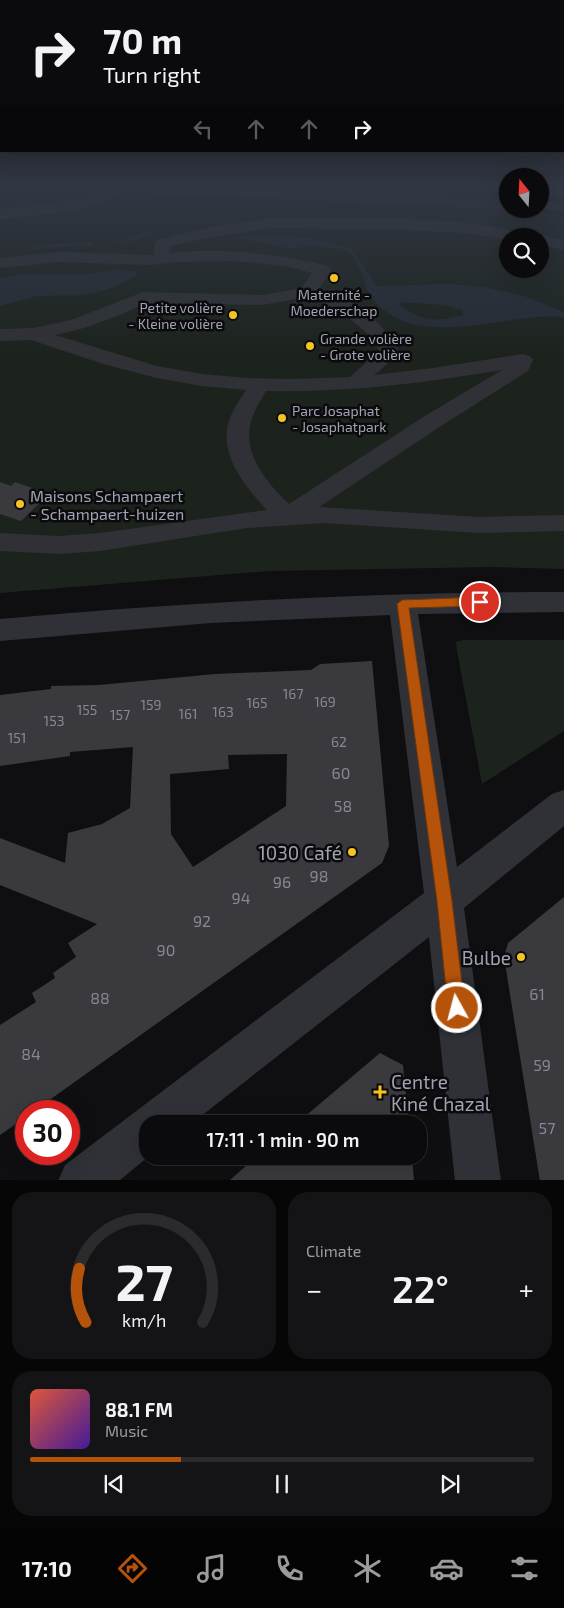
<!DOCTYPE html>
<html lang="en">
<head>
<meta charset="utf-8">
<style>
	:root { --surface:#0b0b0d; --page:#141416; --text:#f1f3f6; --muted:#9a9b9d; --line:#2b2b2e; --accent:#b45309 }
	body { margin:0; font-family:"Exo 2",sans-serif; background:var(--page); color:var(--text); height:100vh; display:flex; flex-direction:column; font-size:19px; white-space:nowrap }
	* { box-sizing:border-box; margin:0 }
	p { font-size:16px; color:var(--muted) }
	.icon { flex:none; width:28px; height:28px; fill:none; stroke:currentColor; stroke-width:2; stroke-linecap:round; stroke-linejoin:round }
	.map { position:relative; height:1180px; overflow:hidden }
	.details { display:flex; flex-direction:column; gap:12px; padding:12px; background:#060607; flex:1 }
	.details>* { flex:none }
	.banner { position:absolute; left:0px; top:0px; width:565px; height:152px; box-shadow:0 5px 20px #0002,0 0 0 1px var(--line); background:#0b0b0d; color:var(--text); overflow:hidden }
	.needle { width:32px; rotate:342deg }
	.controls { position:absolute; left:499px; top:168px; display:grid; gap:10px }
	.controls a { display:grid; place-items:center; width:50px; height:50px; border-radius:50%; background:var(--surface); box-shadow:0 5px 20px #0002,0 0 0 1px var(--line); font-size:25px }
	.speed { position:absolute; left:15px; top:1100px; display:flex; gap:10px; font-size:25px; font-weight:700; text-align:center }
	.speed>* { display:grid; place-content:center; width:65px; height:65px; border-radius:50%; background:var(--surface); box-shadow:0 5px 20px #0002,0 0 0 1px var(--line); line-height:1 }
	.speed .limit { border:8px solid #d22; background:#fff; color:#111 }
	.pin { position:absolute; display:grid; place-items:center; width:42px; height:42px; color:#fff; margin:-21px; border:2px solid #fff; border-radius:50%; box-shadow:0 1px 5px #0007 }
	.me { position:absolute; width:55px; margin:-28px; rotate:353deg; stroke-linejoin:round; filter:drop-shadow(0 0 4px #0008) }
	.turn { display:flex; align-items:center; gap:18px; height:105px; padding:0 20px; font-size:22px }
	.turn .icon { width:65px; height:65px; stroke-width:2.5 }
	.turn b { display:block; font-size:35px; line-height:42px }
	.lanes { display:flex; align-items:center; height:48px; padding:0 20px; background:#0003; justify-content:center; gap:25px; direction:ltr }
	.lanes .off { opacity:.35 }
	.big { font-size:38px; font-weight:600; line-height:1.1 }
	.details .tile { flex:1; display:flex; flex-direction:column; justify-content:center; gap:8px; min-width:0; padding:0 18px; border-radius:20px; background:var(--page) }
	.details .dial { align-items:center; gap:0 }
	.dial svg { height:130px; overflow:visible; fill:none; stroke:var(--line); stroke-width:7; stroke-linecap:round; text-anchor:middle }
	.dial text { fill:var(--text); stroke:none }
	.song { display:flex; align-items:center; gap:15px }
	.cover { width:60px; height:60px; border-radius:8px; background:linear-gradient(135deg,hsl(10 70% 55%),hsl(260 70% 35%)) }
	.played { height:5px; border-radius:2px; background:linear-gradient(90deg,var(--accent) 30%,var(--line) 30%) }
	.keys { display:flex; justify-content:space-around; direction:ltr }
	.heat { display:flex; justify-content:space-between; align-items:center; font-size:28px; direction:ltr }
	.details .tiles { flex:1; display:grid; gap:12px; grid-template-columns:1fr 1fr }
	.tile:last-child { grid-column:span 2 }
	.trip { position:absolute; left:139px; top:1115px; width:288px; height:50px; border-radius:20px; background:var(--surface); box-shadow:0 5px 20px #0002,0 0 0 1px var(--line); font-weight:600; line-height:50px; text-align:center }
	.dock { display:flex; height:80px; justify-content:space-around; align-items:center; background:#040405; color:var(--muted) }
	.dock .icon { width:35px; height:35px }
	.dock .selected { color:var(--accent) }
	.dock b { font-size:22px; color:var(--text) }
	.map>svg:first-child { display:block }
	.green { fill:#1c231d; fill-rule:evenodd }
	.water { fill:#262c34; fill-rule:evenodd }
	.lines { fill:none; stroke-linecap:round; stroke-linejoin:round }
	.stream { fill:#262c34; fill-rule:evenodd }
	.building { fill:#3a393e; fill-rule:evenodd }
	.minor { fill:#303136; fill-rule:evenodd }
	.major { fill:#4c4d55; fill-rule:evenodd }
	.tram { stroke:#47484f; stroke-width:1 }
	.route { fill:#b45309; stroke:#753606 }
	.poi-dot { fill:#f5c323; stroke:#0b0a0c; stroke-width:2 }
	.labels { text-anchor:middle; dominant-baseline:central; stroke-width:5; stroke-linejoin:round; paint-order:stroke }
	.far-poi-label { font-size:14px; fill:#a0a4b2; stroke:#0b0a0c; text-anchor:start }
	.number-label { font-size:14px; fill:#868995 }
	.poi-label { font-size:16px; fill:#a0a4b2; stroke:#0b0a0c; text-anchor:start }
	.near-number-label { font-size:16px; fill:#868995 }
	.near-poi-label { font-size:19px; fill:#a0a4b2; stroke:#0b0a0c; text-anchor:end }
</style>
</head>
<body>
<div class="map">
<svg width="564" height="1181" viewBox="0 0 564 1181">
	<rect width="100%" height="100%" fill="#0f0f11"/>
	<g class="green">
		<path d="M0,191l231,7 333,15v356l-74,-2 -221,4 -269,22zM508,236h32v33h-32z"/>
		<path d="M463,640h101v91l-82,53 -25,-133 -1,-9z"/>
	</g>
	<g class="water">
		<path d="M250,236l59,2 43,10 24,38 73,-2 35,3 40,9 40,16v5c-58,-6 -147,37 -191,-18 -7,-8 -8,-19 -12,-28 -4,-7 -8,-14 -12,-20l-25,-5 -36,2 -43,-9 -29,1zM400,302l45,3 17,5 1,5c-26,7 -42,7 -63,-10z"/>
		<path d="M115,270l21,1v4l-16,10 -18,6 -18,4 -47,1 -37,10v-28l14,-3 75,-1z"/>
	</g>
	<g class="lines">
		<g class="stream">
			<path d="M152,229l2,1v2c-11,5 -26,13 -37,8l17,-4z"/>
			<path d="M90,242l2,1v2l-57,4 -3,-2 3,-2z"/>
		</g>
	</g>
	<g class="building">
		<path d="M0,482l11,4 4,-4 34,12 -28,27 -21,-7z"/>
		<path d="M372,661l17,185 -7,17 -348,248h-8v6l-26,18v-110l36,-23 -4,-9 23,-15 -2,-5 23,-16 -8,-14 29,-19 -97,-39v-47l65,25 3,-30 34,-9 28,-16 3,-61 -63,5v4l-70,10v-71l51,-6v-3l48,-1 116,-11 96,-4 9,-6zM287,754l-1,52 -93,61 -22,-33 -1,-60 59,-5 -1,-14z"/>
		<path d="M564,897v284h-24l-36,-224 4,-14z"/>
		<path d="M380,1053l23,12 6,59h-113z"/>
		<path d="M257,1156h155l2,25h-185z"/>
	</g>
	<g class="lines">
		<g class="minor">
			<path d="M105,189h16c-16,23 -93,27 -121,30v-10l77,-9z"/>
			<path d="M143,189h103l262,11v9h3l-3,1 -358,-17 -5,-1z"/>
			<path d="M540,201l24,1v10l-29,-3h5z"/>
			<path d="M273,218c78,1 174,-4 250,15l2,3h-17v3l-44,-6 -56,-3 -135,-2 -57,8 -45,10 -1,7c54,-6 106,1 158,13l3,4 -12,19c30,8 67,33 80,63l-7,8 -18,15 59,-7 90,-14 7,2 3,4 -5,11 -84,53 -125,83 160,10 85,-2v16l-85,2 -154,-10 -78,5 -147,23 -41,3 -59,-3v-18l59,3 41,-3 167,-23c-20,-21 -47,-54 -39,-85 3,-13 11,-24 18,-35l-44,-4 -45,-8 -54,-14 -72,-24 -31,1v-12l33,-1 38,-8 72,-28 119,3 40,-7 10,-15 -26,-7 -53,-5 -55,1 -28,3 -91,-3 -59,6v-10l59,-6 95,3 1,-12 2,-3 59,-14zM308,297c23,7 62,31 71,54l-29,26 -56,2 -46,-1 -46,-4 -45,-8 -102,-31 29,-7 36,-13 26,-12 116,2zM502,370l-74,44 -139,90c-20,-19 -45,-47 -39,-78 2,-13 10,-24 16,-35 80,2 158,-8 236,-21z"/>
			<path d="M540,235l24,5v10l-24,-5v-9h-5z"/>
			<path d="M564,592v20l-146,2 39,253 95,-73 12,-4v36l-100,82 37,273h-46l-26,-244 -238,187h-43v32h1l-30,25h-61l7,-16 359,-272 -34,-278 -179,8 -211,18v-22c188,-17 375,-27 564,-27z"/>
		</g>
		<g class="major">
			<path d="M491,189h17v4l-15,-1z"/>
			<path d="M540,189h24v7l-24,-1z"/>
		</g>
		<g class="tram">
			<path d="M260,189l248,10"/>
			<path d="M540,197l24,2"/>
		</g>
	</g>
	<linearGradient id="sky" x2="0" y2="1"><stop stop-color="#080809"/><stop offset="0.53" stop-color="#313743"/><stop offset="1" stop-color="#313743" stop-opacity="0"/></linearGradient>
	<rect width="564" height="354" fill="url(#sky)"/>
	<path class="route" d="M480,597l6,5 -6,4 -71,2 43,293 13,107 -2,6 -6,3 -6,-3 -3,-6 -11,-107 -40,-297 5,-4z"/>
	<g class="poi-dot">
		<circle cx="334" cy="278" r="5"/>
		<circle cx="233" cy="315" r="5"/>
		<circle cx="310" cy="346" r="5"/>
		<circle cx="282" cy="418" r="5"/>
		<circle cx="20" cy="504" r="5"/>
		<circle cx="352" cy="852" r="5"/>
		<circle cx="521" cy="957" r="5"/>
		<path d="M377.5 1084.5h5v5h5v5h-5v5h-5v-5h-5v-5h5z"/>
	</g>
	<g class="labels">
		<g class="far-poi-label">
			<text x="334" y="294" text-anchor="middle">Maternité -<tspan x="334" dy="16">Moederschap</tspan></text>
			<text x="223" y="307" text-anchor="end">Petite volière<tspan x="223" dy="16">- Kleine volière</tspan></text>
			<text x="320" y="338">Grande volière<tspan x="320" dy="16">- Grote volière</tspan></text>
			<text x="292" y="410">Parc Josaphat<tspan x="292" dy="16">- Josaphatpark</tspan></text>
		</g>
		<g class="number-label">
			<text x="293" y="693">167</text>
			<text x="325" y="701">169</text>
			<text x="257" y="702">165</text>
			<text x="151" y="704">159</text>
			<text x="87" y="709">155</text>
			<text x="223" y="711">163</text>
			<text x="188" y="713">161</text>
			<text x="120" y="714">157</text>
			<text x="54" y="720">153</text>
			<text x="17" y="737">151</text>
			<text x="339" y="741">62</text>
		</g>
		<g class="poi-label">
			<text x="30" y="495">Maisons Schampaert<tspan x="30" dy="18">- Schampaert-huizen</tspan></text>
		</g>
		<g class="near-number-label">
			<text x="341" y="772">60</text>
			<text x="343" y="805">58</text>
			<text x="319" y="875">98</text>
			<text x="282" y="881">96</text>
			<text x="241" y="897">94</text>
			<text x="202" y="920">92</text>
			<text x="166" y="949">90</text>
			<text x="537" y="993">61</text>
			<text x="100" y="997">88</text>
			<text x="31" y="1053">84</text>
			<text x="542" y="1064">59</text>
			<text x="547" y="1127">57</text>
		</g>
		<g class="near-poi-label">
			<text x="342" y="852">1030 Café</text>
			<text x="511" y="957">Bulbe</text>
			<text x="391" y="1081" text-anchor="start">Centre<tspan x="391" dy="22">Kiné Chazal</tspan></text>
		</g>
	</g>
</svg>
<div class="controls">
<a><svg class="needle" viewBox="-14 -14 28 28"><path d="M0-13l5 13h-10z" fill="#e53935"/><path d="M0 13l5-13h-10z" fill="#9a9b9d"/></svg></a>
<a><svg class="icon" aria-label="search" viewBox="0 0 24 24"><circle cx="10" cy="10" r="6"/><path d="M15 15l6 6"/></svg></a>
</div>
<div class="speed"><div class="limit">30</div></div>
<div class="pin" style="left:480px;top:602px;background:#d93025"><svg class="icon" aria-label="arrive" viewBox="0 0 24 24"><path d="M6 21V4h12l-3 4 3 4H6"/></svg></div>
<svg class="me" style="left:457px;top:1008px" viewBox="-20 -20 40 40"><circle r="17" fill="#b45309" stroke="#fff" stroke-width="3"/><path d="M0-11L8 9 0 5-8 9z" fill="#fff"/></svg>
<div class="trip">17:11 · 1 min · 90 m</div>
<div class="banner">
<div class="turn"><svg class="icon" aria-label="right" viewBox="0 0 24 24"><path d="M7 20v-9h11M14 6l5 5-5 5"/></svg><div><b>70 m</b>Turn right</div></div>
<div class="lanes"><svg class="icon off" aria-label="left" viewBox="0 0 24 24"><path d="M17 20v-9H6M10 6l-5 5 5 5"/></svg><svg class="icon off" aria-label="ahead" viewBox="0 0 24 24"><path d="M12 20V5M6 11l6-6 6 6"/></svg><svg class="icon off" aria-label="ahead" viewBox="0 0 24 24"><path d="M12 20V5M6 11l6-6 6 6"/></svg><svg class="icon" aria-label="right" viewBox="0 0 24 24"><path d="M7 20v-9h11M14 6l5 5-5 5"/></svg></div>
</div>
</div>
<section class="details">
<div class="tiles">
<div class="tile dial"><svg viewBox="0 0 100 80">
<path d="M14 69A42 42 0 1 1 86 69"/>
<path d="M14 69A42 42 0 0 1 10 36" stroke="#b45309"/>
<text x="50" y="56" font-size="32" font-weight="700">27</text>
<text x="50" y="72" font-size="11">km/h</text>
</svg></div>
<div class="tile"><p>Climate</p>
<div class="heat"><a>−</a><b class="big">22°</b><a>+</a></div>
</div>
<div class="tile">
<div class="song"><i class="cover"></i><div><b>88.1 FM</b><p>Music</p></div></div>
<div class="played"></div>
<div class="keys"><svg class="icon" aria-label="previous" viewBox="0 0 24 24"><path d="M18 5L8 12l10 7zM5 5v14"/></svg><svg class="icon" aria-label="pause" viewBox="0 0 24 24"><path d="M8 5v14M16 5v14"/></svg><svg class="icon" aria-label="next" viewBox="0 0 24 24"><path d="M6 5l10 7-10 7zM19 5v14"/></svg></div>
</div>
</div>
</section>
<nav class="dock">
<b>17:10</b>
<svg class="icon selected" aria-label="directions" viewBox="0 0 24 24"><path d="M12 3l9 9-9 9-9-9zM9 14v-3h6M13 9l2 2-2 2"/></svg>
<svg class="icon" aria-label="music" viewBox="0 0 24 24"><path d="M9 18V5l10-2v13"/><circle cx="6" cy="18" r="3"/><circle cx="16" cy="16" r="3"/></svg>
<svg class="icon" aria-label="phone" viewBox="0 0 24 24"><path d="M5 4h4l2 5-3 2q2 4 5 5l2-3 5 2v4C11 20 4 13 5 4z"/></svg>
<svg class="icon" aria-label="climate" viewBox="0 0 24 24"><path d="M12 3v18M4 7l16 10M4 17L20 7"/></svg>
<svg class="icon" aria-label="car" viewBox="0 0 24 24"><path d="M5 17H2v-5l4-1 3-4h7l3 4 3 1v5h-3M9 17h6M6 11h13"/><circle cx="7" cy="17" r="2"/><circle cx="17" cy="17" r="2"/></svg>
<svg class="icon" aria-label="filters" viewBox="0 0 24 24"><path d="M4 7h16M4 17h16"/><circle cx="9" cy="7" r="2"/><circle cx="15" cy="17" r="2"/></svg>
</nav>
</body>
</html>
